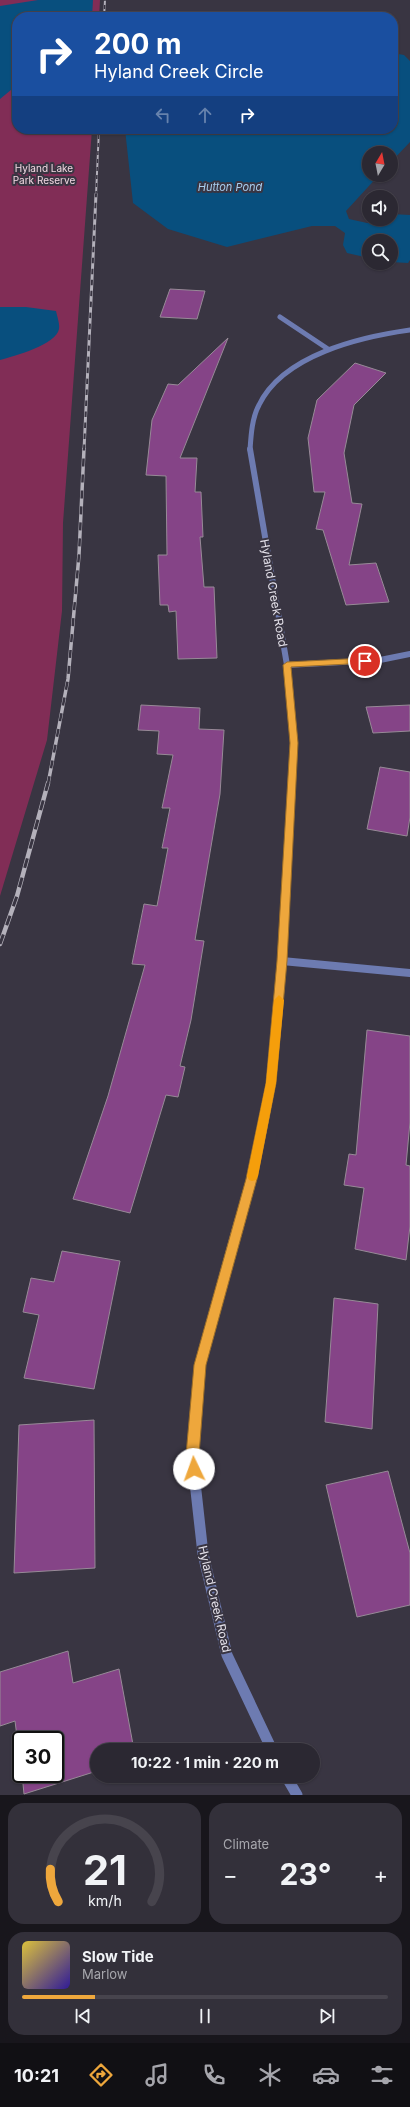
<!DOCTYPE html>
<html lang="en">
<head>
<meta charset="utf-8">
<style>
	:root { --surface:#2b2832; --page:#33303a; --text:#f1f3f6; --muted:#a6a6ac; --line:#47444d; --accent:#eea73c }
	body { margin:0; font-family:Inter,sans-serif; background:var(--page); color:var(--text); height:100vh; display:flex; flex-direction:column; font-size:15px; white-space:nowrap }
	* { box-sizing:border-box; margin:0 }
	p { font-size:13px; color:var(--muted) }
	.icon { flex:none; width:22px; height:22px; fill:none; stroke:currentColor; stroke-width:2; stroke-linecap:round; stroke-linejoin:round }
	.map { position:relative; height:1795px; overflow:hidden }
	.side { display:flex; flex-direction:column; gap:8px; padding:8px; background:#18161c; flex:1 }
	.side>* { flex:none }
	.top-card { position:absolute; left:12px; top:12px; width:386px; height:122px; border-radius:16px; box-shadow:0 1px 3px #0004,0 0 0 1px var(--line); background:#1a4fa0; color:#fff; overflow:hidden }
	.needle { width:26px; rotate:10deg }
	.controls { position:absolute; left:362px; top:146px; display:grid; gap:8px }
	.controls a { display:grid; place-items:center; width:36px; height:36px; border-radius:50%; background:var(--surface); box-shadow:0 1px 3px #0004,0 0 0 1px var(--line); font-size:20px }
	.speed { position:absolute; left:12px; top:1731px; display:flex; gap:8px; font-size:20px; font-weight:700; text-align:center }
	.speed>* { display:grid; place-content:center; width:52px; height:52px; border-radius:50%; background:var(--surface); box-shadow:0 1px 3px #0004,0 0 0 1px var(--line); line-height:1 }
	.speed .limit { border:2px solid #111; border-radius:6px; background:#fff; color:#111 }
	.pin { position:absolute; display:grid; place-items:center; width:34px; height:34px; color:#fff; margin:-17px; border:2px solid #fff; border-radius:50%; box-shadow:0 1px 4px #0007 }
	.me { position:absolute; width:44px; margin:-22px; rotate:357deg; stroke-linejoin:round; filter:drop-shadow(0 0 3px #0008) }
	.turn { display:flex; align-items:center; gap:14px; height:84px; padding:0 16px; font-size:18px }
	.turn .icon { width:52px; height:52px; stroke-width:2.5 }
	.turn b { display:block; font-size:28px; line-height:34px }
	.lanes { display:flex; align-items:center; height:38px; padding:0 16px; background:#0003; justify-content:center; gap:20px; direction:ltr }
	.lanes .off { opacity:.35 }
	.big { font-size:30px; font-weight:700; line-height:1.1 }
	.side .widget { flex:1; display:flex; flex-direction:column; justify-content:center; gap:6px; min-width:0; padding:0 14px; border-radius:16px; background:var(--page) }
	.side .dial { align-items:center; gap:0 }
	.dial svg { height:104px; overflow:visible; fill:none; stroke:var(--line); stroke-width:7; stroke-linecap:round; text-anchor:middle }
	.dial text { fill:var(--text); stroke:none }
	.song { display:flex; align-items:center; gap:12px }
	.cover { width:48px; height:48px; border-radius:6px; background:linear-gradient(135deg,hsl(50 70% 55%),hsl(250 70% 35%)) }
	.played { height:4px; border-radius:2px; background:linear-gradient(90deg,var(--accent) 20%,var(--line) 20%) }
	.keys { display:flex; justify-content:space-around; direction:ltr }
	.heat { display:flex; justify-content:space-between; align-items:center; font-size:22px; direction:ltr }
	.side .tiles { flex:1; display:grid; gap:8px; grid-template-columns:1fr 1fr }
	.widget:last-child { grid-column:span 2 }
	.trip { position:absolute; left:90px; top:1743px; width:230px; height:40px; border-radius:20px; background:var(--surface); box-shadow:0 1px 3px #0004,0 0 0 1px var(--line); font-weight:700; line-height:40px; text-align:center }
	.tabs { display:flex; height:64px; justify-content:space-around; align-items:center; background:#111014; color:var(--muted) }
	.tabs .icon { width:28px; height:28px }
	.tabs .current { color:var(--accent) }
	.tabs b { font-size:18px; color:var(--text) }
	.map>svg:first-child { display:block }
	.green { fill:#812d56 }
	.water { fill:#084f7e }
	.building { fill:#854487; stroke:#978a97 }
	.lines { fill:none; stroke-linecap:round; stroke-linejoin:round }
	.minor-far3 { stroke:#6d7bb1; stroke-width:5 }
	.minor-far2 { stroke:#6d7bb1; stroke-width:6 }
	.minor-far1 { stroke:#6d7bb1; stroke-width:8 }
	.minor { stroke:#6d7bb1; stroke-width:11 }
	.rail-far3-casing { stroke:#b4b1bb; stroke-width:2 }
	.rail-far2-casing { stroke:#b4b1bb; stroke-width:3 }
	.rail-far1-casing { stroke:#b4b1bb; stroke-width:3.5 }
	.rail-casing { stroke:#b4b1bb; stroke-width:4.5 }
	.rail-far3 { stroke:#393542; stroke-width:1.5; stroke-dasharray:4; stroke-linecap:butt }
	.rail-far2 { stroke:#393542; stroke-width:2; stroke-dasharray:5.5; stroke-linecap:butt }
	.rail-far1 { stroke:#393542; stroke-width:2.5; stroke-dasharray:8; stroke-linecap:butt }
	.rail { stroke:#393542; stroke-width:3; stroke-dasharray:10; stroke-linecap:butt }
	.route { fill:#eea73c; stroke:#9b6d27 }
	.slow { fill:#f59e0b }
	.labels { text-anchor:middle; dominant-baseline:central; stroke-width:4; stroke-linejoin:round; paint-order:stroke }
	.far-park-label { font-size:10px; fill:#f2d8e2; stroke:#393542 }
	.far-water-label { font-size:11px; font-style:italic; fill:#a7cdef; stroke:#393542 }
	.street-label { font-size:12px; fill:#e3e0e9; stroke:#393542 }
</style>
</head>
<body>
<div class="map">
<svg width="410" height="1795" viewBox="0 0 410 1795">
	<rect width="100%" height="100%" fill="#393542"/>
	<path class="green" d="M0,0h100l-1,17h-82v112h75l-29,394 -1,88 -15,129 -47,156z"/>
	<g class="water">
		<path d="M38,0h55l-1,17h-75v68l-17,14v-93z"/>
		<path d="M393,53l11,2 6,6v81l-19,20v-9h-22v22h10l-33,36 3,8 18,4 24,-4v-5l19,1v45l-2,3 -17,-1v-21h-22v17l-22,-5 -4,-8 2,-12 -10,-7h-23l-85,21 -59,-18 -35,-26 -8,-74h268z"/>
		<path d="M0,307h26l30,4c1,5 4,13 3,18 -3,16 -45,27 -59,31z"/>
	</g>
	<g class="building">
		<path d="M170,289l35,2 -8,28 -37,-2z"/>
		<path d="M228,338l-48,120h17l-2,34h6l2,45h-3l4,50h10l3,71 -39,1 -2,-48 -7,1 -1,-7h-8l-2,-50h9l-1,-79 -20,-1 6,-55 16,-36 10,1z"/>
		<path d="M355,363l31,10 -32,32 -10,48 8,50 10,1 -13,61 27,-2 13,39 -43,3 -23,-75 -7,-1 9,-37h-11l-6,-54 9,-38z"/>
		<path d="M141,705l59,3 -1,21 25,1 -4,64 -25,146 9,1 -13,79 -11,46 5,1 -7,30 -12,-2 -36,118 -57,-14 35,-103 37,-131 -13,-1 12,-60 13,2 11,-58h-6l8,-40h-8l11,-53 -16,-1 2,-23 -21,-1z"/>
		<path d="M410,705v26l-37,2 -7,-26z"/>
		<path d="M380,767l30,5v45l-3,19 -40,-7z"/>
		<path d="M367,1030l43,6v86l-4,43 4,1v60l-4,34 -51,-11 9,-61 -20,-3 5,-31 7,1z"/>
		<path d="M62,1251l58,10 -26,128 -70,-11 15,-63 -16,-3 8,-34 23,4z"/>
		<path d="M334,1298l44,6 -6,125 -47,-7z"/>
		<path d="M94,1420l1,148 -81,5 5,-148z"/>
		<path d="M388,1471l22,82v52l-53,12 -31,-132z"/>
		<path d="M68,1651l5,32 46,-14 15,81h-37v21l-73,23 -2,-20h33v-34h-34v28l-6,-47 -15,5v-54z"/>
	</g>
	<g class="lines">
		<g class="minor-far3">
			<path d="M280,317l48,32"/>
			<path d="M250,450c1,-15 2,-32 9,-45 24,-50 101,-68 151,-75"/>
		</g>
		<g class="minor-far2">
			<path d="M250,449l37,216 7,78 -2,41"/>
			<path d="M287,665l93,-5 30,-6"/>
		</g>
		<g class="minor-far1">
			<path d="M282,961l128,12"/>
			<path d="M240,1221c13,-45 25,-92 31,-139 13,-99 15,-200 21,-299"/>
		</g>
		<g class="minor">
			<path d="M240,1220l-40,145 -8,90 11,99 24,101 45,95"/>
			<path d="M286,1776l11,19"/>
		</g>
		<defs>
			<g id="rail-far3">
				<path d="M104,17l1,-17"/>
				<path d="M96,195l3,-66"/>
			</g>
			<path id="rail-far2" d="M84,450l12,-256"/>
			<path id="rail-far1" d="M48,784l20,-105 11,-124 5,-106"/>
			<path id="rail" d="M0,944l17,-48 31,-113"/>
		</defs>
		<use href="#rail-far3" class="rail-far3-casing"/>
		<use href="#rail-far2" class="rail-far2-casing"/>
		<use href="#rail-far1" class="rail-far1-casing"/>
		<use href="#rail" class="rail-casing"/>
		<use href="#rail-far3" class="rail-far3"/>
		<use href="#rail-far2" class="rail-far2"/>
		<use href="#rail-far1" class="rail-far1"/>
		<use href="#rail" class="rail"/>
	</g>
	<path class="route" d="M365,658l3,1v4l-77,4 7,76 -11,218 -11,122 -19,96 -51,186 -7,90 1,14 -2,4 -4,2 -5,-2 -3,-18 8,-90 52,-186 20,-96 11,-122 13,-218 -7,-78 4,-3z"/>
	<path class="slow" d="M279,995l5,5 -8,83 -18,93 -2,4 -4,1 -3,-1 -2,-4 19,-93 8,-83z"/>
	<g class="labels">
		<g class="far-park-label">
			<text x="44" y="168">Hyland Lake<tspan x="44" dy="12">Park Reserve</tspan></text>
		</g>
		<g class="far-water-label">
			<text x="230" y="187">Hutton Pond</text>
		</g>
		<g class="street-label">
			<text transform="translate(274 593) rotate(80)">Hyland Creek Road</text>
			<text transform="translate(215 1599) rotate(77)">Hyland Creek Road</text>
		</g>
	</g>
</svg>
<div class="controls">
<a><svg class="needle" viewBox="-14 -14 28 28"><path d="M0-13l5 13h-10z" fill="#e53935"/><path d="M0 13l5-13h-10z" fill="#a6a6ac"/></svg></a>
<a><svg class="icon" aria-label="sound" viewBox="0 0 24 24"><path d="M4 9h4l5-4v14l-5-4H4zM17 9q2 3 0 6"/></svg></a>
<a><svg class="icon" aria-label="search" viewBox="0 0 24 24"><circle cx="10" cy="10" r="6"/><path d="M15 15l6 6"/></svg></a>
</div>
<div class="speed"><div class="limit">30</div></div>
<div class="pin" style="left:365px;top:661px;background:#d93025"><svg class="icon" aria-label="arrive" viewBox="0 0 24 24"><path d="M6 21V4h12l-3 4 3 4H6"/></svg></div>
<svg class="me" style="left:194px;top:1469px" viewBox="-20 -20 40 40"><circle r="19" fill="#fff"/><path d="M0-13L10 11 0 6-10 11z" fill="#eea73c"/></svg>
<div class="trip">10:22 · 1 min · 220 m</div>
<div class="top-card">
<div class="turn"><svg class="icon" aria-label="right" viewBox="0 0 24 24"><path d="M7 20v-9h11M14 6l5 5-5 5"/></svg><div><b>200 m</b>Hyland Creek Circle</div></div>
<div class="lanes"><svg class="icon off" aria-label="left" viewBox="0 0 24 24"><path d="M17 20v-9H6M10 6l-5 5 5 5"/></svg><svg class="icon off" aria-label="ahead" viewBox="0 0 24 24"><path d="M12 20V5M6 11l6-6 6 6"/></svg><svg class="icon" aria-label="right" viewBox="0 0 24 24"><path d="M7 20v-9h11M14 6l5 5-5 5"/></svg></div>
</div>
</div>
<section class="side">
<div class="tiles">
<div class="widget dial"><svg viewBox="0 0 100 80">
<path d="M14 69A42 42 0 1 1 86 69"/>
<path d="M14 69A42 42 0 0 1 8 44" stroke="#eea73c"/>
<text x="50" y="56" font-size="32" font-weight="700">21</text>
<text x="50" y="72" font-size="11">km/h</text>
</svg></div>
<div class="widget"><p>Climate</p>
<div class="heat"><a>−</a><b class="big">23°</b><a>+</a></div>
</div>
<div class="widget">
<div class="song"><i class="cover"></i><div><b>Slow Tide</b><p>Marlow</p></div></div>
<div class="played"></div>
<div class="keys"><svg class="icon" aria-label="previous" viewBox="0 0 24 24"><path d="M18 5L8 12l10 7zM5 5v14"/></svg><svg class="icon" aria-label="pause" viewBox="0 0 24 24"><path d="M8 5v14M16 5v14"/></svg><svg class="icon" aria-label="next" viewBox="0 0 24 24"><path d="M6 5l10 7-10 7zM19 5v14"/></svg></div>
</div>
</div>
</section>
<nav class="tabs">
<b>10:21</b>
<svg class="icon current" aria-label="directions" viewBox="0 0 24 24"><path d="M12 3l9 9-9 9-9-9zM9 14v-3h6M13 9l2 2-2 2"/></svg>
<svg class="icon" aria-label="music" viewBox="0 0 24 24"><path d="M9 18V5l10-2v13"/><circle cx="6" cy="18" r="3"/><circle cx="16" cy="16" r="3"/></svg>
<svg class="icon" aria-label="phone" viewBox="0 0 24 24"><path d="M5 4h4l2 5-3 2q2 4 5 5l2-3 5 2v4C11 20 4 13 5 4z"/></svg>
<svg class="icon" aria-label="climate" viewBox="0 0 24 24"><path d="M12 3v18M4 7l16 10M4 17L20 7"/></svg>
<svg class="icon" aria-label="car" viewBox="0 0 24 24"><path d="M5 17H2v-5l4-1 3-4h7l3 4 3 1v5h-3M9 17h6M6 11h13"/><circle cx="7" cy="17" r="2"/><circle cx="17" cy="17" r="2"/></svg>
<svg class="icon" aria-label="filters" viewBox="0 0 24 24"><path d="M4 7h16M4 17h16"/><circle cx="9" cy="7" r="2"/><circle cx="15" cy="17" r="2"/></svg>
</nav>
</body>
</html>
